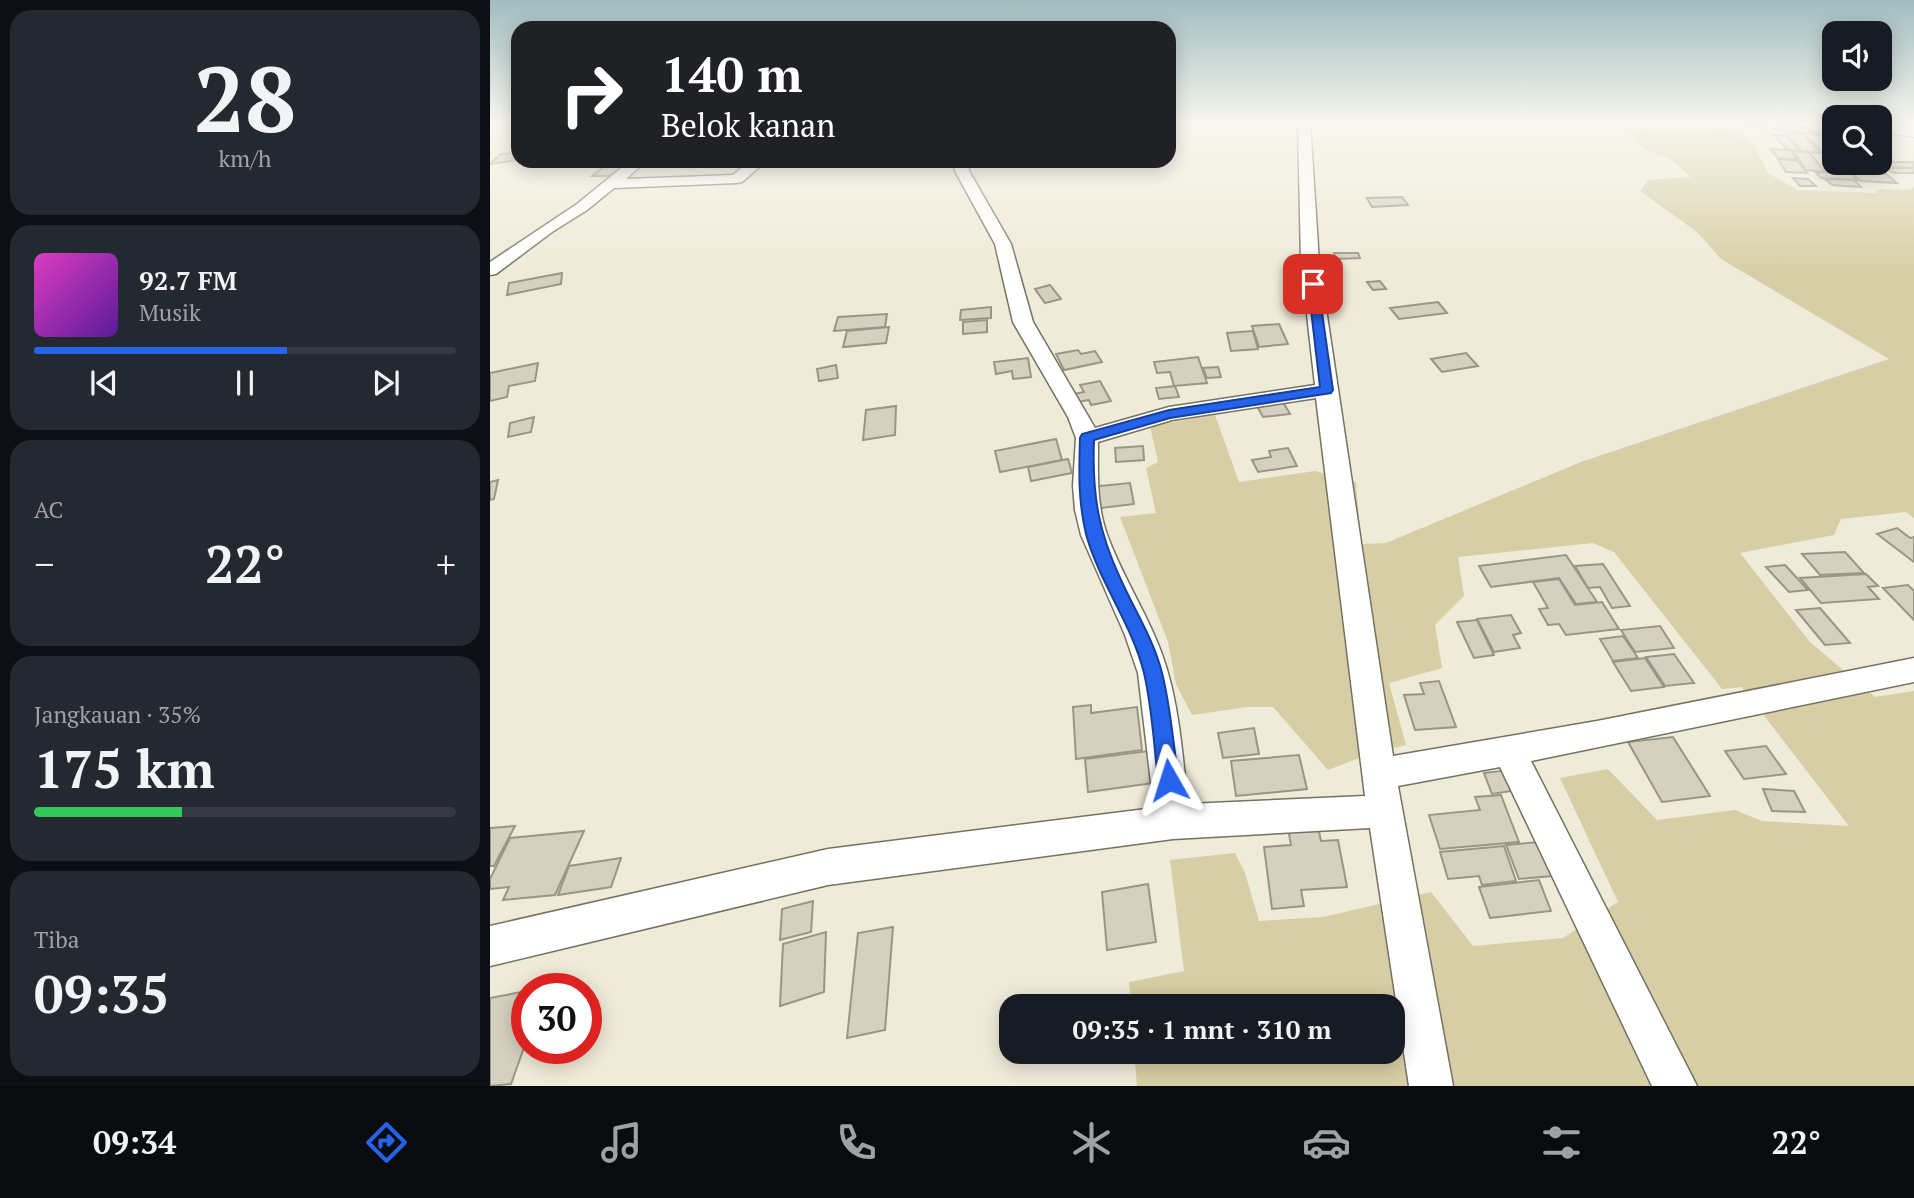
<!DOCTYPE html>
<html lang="id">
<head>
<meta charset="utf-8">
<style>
	:root { --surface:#171b24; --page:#242831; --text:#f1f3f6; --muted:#9ea1a6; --line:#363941; --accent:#2563eb }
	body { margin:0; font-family:"PT Serif",serif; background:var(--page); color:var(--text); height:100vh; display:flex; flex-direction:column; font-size:26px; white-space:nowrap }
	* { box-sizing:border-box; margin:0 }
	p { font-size:23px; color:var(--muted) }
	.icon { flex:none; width:38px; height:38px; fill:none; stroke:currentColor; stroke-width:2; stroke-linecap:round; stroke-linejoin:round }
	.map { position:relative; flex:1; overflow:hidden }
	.sheet { display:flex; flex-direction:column; gap:10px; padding:10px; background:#0d0f14; width:490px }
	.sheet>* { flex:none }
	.banner { position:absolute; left:21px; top:21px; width:665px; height:147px; border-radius:21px; box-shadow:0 4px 18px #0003; background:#202124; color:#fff; overflow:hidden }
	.buttons { position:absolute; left:1332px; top:21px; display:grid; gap:14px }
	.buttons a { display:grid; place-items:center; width:70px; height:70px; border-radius:14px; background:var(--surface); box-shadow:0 4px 18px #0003; font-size:35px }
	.speed { position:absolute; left:21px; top:973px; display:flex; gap:14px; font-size:35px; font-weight:700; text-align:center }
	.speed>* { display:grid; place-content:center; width:91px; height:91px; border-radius:50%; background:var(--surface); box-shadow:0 4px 18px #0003; line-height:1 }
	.speed .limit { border:10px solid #d22; background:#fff; color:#111 }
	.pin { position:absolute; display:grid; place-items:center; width:60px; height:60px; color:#fff; margin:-30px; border-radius:14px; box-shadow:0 4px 10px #0006 }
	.me { position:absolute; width:77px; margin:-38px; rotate:354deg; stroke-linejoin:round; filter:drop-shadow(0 0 5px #0008) }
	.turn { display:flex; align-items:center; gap:24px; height:147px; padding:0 35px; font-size:32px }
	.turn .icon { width:91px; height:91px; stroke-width:2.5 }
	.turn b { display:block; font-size:49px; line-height:60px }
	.big { font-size:52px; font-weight:700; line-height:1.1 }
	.sheet .widget { flex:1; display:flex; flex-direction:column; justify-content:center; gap:10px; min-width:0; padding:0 24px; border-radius:21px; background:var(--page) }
	.sheet .dial { align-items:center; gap:0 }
	.dial b { font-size:91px; line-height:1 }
	.song { display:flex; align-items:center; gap:21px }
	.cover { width:84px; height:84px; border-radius:10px; background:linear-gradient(135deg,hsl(310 70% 55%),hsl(270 70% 35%)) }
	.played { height:7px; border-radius:4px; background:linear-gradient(90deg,var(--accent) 60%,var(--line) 60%) }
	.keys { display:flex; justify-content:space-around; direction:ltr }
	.heat { display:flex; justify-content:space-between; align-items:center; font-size:38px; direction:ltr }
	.charge { height:10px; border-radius:5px; background:linear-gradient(90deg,#34c759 35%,var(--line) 0) }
	.trip { position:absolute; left:509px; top:994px; width:406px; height:70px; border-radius:21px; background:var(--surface); box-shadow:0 4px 18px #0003; font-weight:700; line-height:70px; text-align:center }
	.tabs { display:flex; height:112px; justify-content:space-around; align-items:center; background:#090b0e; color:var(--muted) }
	.tabs .icon { width:49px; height:49px }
	.tabs .on { color:var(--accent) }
	.tabs b { font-size:32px; color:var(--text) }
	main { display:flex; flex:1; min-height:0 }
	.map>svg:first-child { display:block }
	.green { fill:#d7cea5 }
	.building { fill:#d5d1c0; stroke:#9a9686; stroke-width:2 }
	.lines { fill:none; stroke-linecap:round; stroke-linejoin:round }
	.minor-casing { stroke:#757262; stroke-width:3 }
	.tertiary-casing { stroke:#757262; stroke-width:2 }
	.minor { fill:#fff; fill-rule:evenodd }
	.tertiary { fill:#fff; fill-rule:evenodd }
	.route { fill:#2563eb; stroke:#184099; stroke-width:2 }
</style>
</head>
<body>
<main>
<section class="sheet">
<div class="widget dial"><b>28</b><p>km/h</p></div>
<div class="widget">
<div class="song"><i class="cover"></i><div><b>92.7 FM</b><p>Musik</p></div></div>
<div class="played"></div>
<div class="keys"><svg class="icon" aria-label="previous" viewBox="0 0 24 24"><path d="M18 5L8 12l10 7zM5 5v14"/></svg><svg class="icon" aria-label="pause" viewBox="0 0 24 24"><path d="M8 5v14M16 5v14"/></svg><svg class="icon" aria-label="next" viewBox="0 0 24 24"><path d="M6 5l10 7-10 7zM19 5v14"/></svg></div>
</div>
<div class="widget"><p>AC</p>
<div class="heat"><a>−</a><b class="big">22°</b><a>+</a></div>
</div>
<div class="widget"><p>Jangkauan · 35%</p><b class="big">175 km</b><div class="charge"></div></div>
<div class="widget"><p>Tiba</p><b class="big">09:35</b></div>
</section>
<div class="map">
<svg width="1424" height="1086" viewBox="0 0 1424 1086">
	<rect width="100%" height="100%" fill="#efebd9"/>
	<path class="green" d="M1221,127l21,2 21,14 15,30 29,17 79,3 1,-4 32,1 5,-3v331l-8,-6 -65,7 -7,16 -94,18 70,89 65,55 39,-6v395h-777l-3,-34h259v-46h-262l-2,-24 55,-11 -14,-111 65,-7 10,20 14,48 64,-4 108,-25 42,54 90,-8 55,-36 -58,-124 48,-9 49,51 78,-10 27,11 87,5 -107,-139 -20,2 -108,-137 -21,-9 -135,14 6,39 -29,29 7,43 -53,15 17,62 -36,9 -42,16 -55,-63h-26l-55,8 -16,-31 -8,-42 -48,-125 36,-4 -10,-45 12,-6 -8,-36 65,-11 24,67 76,-11 41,11 5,62 25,-1 195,-81 308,-103 -168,-100 -24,-27 -57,-41 8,-11 43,-3 -23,-20 -19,-5 -20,-17 11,-7 70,6z"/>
	<g class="building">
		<path d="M1247,122h28l2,6 -29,-4z"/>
		<path d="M1284,124l50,6 2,6 -51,-7z"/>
		<path d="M1294,133l20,1 19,19 -21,-2z"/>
		<path d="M1284,135l12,1 14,14h-12z"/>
		<path d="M1281,149l20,1 6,10 -19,-2z"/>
		<path d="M1303,151l17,2 15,19 -19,-2z"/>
		<path d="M27,153l-4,4 5,-1 -1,4 -27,4 11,-10z"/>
		<path d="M1288,159l20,2 9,12 -21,-1z"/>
		<path d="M1390,162h34v6l-27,-1z"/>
		<path d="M1354,163h27l8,7 -30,-2z"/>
		<path d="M116,165h20l-14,11h-20z"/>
		<path d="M1396,168h28v5h-20z"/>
		<path d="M1325,172l36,2 6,6 -36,-2z"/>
		<path d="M1361,173l35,1 11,9 -36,-2z"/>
		<path d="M1303,178l15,1 8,7h-16z"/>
		<path d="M1335,179l29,1 7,7 -29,-2z"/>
		<path d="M912,197l6,8 -36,2 -5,-9z"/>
		<path d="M844,253h24l2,5 -24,1z"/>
		<path d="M72,273l-1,11 -54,11 2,-12z"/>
		<path d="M890,281l6,8 -13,1 -6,-8z"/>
		<path d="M560,285l11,14 -16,4 -10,-14z"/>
		<path d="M948,302l9,11 -48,6 -9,-11z"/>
		<path d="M501,307v11l-31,2 1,-10z"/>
		<path d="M397,314l-2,13 -51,4 4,-14z"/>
		<path d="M497,320v12l-24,2v-12z"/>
		<path d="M789,324l9,20 -29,3 -7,-21z"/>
		<path d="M399,327l-3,16 -43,4 4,-16z"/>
		<path d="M763,331l5,18 -27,2 -4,-18z"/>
		<path d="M588,350l3,4 14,-3 7,11 -38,8 -8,-16z"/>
		<path d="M976,353l12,13 -36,6 -11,-13z"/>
		<path d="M708,357l9,26 -33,3 -4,-14 -13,1 -3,-11z"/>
		<path d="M538,358l3,19 -18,2 -1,-8 -16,3 -2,-12z"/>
		<path d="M48,363l-3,18 -26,5 -2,11 -17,4v-28z"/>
		<path d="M346,365l2,13 -19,3 -2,-12z"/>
		<path d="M728,367l3,10 -14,1 -4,-10z"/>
		<path d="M610,381l11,20 -20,4 -2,-5 -11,2 -4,-8 10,-2 -4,-7z"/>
		<path d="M685,386l4,11 -20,2 -3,-11z"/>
		<path d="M793,402l7,12 -27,3 -6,-11z"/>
		<path d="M406,406l-1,29 -32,5 3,-30z"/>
		<path d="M44,417l-3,15 -23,5 2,-14z"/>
		<path d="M566,439l6,21 -62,12 -5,-21z"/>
		<path d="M653,446l1,14 -28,2 -1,-14z"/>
		<path d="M798,448l9,18 -39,6 -6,-12 19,-3 -2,-6z"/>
		<path d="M578,459l4,14 -41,8 -3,-14z"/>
		<path d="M8,480l-4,19 -4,1v-18z"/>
		<path d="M640,483l4,21 -41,5 -3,-22z"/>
		<path d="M1407,528l13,10 4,-1v25l-37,-28z"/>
		<path d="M1355,552l19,21 -44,2 -18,-21z"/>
		<path d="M1076,555l31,47 -21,2 -17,-26 -68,9 -12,-21z"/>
		<path d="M1113,564l27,42 -18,2 -12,-21 -12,1 -13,-22z"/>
		<path d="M1295,565l23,25 -19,2 -23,-25z"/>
		<path d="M1376,574l12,12 -10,1 11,12 -58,4 -21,-25z"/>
		<path d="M1069,579l16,26 27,-3 17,27 -53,6 -7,-11 -11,1 -9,-16 9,-1 -15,-26z"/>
		<path d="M1418,585l6,6v29l-31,-32z"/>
		<path d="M1330,608l30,35 -25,2 -29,-35z"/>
		<path d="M1021,615l10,18 -8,2 7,13 -26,4 -17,-33z"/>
		<path d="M987,620l17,35 -20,3 -17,-36z"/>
		<path d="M1170,626l14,22 -39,4 -14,-22z"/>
		<path d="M1133,636l15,22 -25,3 -13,-22z"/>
		<path d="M1184,654l20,29 -29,3 -19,-29z"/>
		<path d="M1155,658l19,29 -33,4 -18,-29z"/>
		<path d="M949,681l17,46 -41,3 -11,-35 20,-1 -4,-11z"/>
		<path d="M601,705v8l46,-6 5,43 -66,9 -3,-52z"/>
		<path d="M764,728l5,26 -36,4 -5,-25z"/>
		<path d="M1183,737l37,59 -48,6 -34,-60z"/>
		<path d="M1276,746l20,28 -42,5 -19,-28z"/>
		<path d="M666,750l5,32 -73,10 -3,-33z"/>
		<path d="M809,755l8,34 -71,7 -5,-35z"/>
		<path d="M1019,770l9,20 -26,4 -8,-21z"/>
		<path d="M1273,789l31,2 11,21 -33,-1z"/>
		<path d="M1011,795l18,47 -79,7 -11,-34 51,-5 -5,-13z"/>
		<path d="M25,826l-21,40h-4v-38z"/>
		<path d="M828,827l3,14 17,-1 9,47 -46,3 3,16 -32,3 -8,-62 27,-2 -3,-16z"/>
		<path d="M94,831l-29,64 -52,5 6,-13 -19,2v-10l20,-41z"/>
		<path d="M1049,842l13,34 -33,3 -13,-34z"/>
		<path d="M1014,846l12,35 -34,4 -3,-9 -31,3 -8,-27z"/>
		<path d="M131,858l-10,29 -53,8 11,-29z"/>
		<path d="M1049,880l12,31 -61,7 -11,-31z"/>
		<path d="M658,884l8,58 -49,8 -5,-58z"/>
		<path d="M323,901l-2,31 -31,8 2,-31z"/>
		<path d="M403,927l-8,103 -38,8 11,-105z"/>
		<path d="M336,932l-2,60 -44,14 3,-62z"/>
		<path d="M37,991v48l-16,45 -21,2v-88z"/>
	</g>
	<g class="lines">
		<defs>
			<g id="minor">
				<path d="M808,122h12l9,140 74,494 204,-35 317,-63v24l-383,79 166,325h-45l-152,-319 -102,19 55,300h-44l-39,-258 -197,11 -345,46 -338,81v-40l338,-77 326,-41 -16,-135 -13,-38 -44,-100 -6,-25 -2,-24 3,-48 -8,-21 -55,-95 -18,-78 -40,-73 -1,-10h14l1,10 42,73 22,78 62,106 74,-21 146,-22 -14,-123zM826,398l49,398 -177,8c-5,-43 -8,-89 -20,-131 -13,-48 -43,-90 -60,-136 -12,-31 -10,-63 -10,-95l74,-22z"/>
				<path d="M1321,122h12l-1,3 12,5v8l-24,-8z"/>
				<path d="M140,161h16l-20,18 107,-4 17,-14h16l-24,21 -5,1 -123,5 -27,22 -35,22 -56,42 -6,1v-13l87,-58z"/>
			</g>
			<g id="tertiary">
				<path d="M1328,122h16v6l-13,-3z"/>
				<path d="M1390,123l34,4v10l-34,-5z"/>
			</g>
		</defs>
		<use href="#minor" class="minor-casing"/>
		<use href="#tertiary" class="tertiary-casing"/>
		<use href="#minor" class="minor"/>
		<use href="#tertiary" class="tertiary"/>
	</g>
	<linearGradient id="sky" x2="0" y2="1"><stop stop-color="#a1bcbf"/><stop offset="0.45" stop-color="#f8f6ee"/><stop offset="1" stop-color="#f8f6ee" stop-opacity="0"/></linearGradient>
	<rect width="1424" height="274" fill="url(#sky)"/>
	<path class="route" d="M823,281l5,3 15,106 -2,3 -161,25 -76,22c-2,54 4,91 27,140 14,31 33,60 41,93 9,35 11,72 17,107l-3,6 -7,3 -8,-3 -3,-6c-4,-35 -6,-73 -14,-107 -12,-49 -45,-91 -58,-139 -8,-33 -7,-64 -6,-96l2,-4 87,-24 151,-23 -12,-103z"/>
</svg>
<div class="buttons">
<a><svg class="icon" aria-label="sound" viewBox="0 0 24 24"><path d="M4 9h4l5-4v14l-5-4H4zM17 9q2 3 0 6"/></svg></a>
<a><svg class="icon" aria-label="search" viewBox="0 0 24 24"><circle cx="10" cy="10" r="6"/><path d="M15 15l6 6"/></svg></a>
</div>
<div class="speed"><div class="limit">30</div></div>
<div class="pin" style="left:823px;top:284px;background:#d93025"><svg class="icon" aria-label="arrive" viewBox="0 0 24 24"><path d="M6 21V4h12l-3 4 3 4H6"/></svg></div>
<svg class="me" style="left:679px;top:780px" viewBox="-20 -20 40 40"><path d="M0-17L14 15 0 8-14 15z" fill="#2563eb" stroke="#fff" stroke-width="4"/></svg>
<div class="trip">09:35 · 1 mnt · 310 m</div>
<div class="banner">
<div class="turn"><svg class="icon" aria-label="right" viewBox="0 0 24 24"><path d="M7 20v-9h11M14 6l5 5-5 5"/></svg><div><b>140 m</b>Belok kanan</div></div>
</div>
</div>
</main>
<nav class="tabs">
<b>09:34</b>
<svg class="icon on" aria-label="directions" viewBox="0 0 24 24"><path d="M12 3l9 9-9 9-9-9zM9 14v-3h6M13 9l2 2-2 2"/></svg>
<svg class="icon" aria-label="music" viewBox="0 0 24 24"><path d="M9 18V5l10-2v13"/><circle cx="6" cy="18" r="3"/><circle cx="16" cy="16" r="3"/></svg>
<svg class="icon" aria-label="phone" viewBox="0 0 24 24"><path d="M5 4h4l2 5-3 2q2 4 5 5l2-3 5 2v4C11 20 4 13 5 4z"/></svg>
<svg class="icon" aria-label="climate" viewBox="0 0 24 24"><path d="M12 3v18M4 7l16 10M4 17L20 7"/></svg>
<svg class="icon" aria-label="car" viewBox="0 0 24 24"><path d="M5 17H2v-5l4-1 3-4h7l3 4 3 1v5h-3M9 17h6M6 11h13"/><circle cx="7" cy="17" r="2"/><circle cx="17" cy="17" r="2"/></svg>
<svg class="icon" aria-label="filters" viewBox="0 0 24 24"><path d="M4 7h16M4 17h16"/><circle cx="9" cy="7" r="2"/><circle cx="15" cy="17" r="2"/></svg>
<b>22°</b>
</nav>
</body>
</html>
